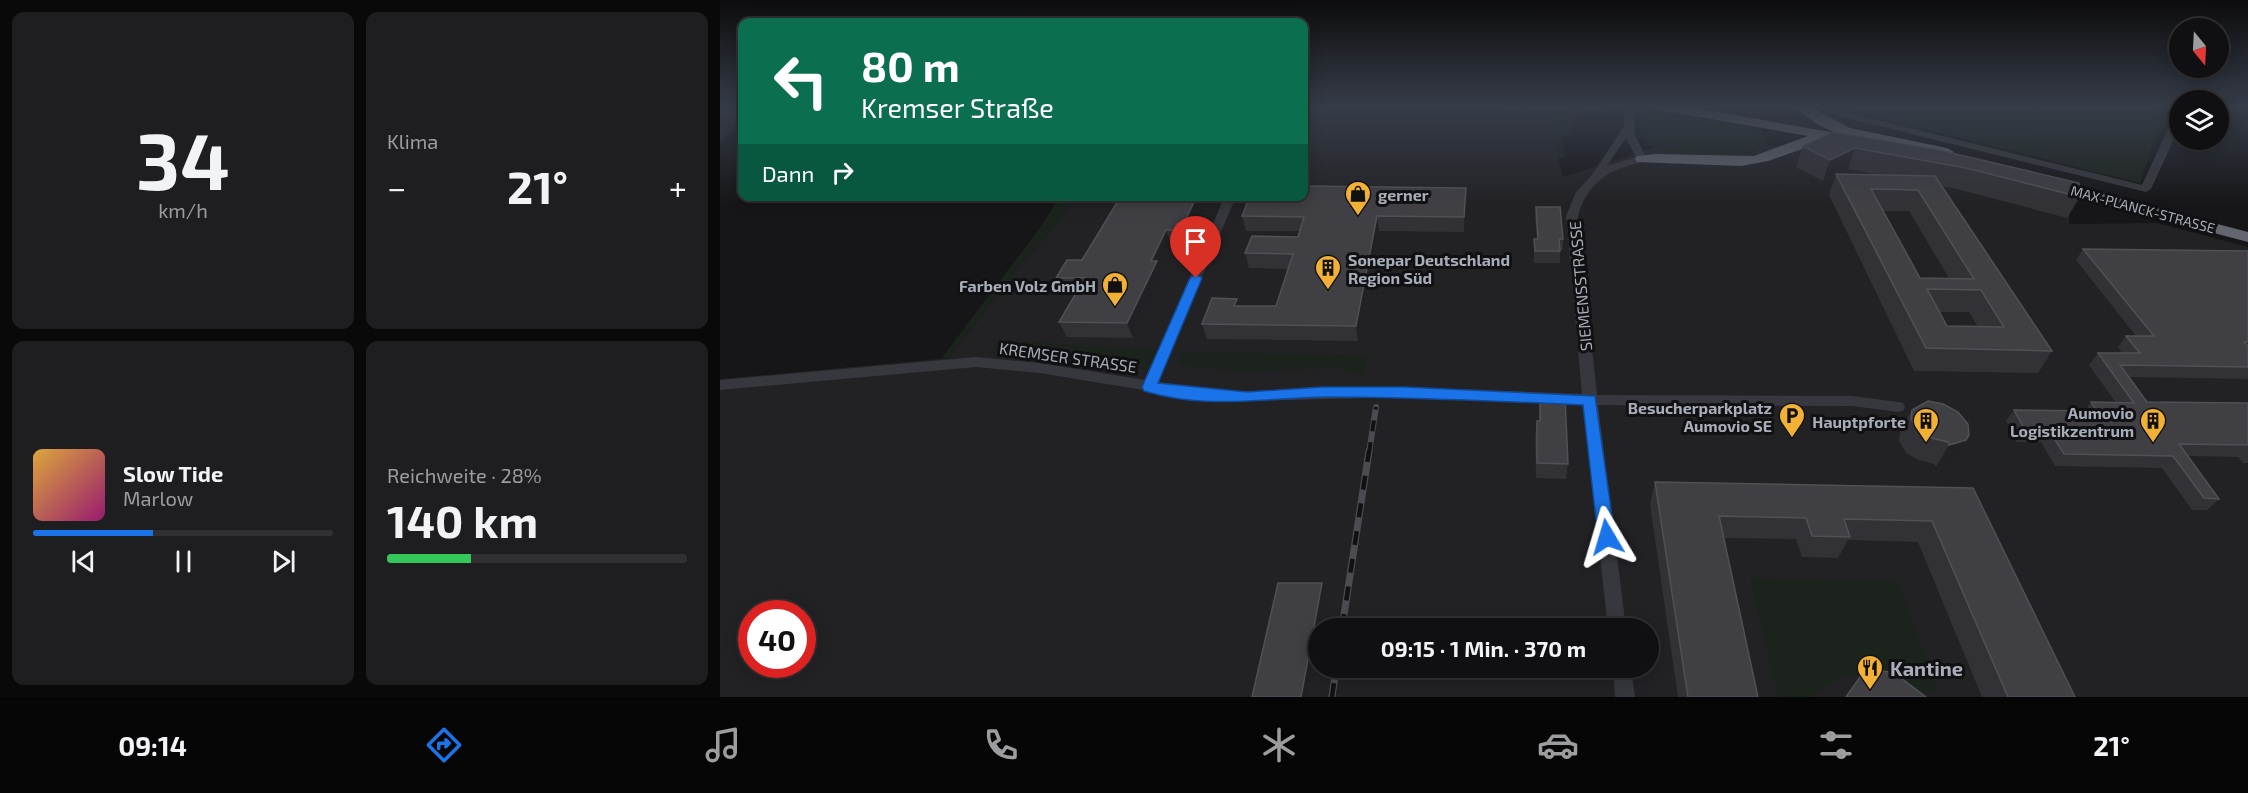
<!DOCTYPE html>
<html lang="de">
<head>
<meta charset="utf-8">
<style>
	:root { --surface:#101012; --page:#1e1e20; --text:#f1f3f6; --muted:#9c9d9f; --line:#303032; --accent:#1a73e8 }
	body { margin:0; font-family:"Exo 2",sans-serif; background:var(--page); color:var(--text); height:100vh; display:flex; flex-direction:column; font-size:22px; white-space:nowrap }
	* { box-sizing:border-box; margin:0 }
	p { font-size:20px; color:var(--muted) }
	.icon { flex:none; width:33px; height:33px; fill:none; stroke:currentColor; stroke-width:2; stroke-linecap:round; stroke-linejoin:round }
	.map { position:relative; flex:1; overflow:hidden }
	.panel { display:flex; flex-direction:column; gap:12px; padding:12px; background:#09090a; width:720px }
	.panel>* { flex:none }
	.guide { position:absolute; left:18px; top:18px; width:570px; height:183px; border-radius:12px; box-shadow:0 3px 15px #0003,0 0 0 2px var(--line); background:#0b6e4f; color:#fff; overflow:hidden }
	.needle { width:39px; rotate:162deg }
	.tools { position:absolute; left:1449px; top:18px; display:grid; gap:12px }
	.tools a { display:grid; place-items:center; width:60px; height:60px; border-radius:50%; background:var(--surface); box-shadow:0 3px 15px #0003,0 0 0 2px var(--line); font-size:30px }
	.speed { position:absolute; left:18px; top:600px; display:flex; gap:12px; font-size:30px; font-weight:700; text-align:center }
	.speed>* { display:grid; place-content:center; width:78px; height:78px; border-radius:50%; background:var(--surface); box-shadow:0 3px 15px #0003,0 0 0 2px var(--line); line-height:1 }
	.speed .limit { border:9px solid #d22; background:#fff; color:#111 }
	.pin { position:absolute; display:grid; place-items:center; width:51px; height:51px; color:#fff; margin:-62px -26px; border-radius:50% 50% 50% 0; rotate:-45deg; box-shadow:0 0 6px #0007 }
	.pin .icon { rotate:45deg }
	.me { position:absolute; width:66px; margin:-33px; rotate:353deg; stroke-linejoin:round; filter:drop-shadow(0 0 4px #0008) }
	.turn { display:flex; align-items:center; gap:21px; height:126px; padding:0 24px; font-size:27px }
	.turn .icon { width:78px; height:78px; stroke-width:2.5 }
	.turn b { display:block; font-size:42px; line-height:51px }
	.then { display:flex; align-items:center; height:57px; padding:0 24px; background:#0003; gap:12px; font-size:22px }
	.big { font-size:45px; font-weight:700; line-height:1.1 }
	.panel .widget { flex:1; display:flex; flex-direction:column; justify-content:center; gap:9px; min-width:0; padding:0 21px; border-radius:12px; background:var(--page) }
	.panel .dial { align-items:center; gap:0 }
	.dial b { font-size:78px; line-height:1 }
	.song { display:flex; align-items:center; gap:18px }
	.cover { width:72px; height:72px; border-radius:9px; background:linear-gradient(135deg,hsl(40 70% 55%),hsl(320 70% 35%)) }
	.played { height:6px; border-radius:3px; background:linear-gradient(90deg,var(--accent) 40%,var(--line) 40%) }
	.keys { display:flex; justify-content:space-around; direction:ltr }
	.heat { display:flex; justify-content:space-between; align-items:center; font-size:33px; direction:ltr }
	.charge { height:9px; border-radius:4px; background:linear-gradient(90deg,#34c759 28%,var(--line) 0) }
	.panel .tiles { flex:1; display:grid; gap:12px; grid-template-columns:repeat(2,1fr) }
	.trip { position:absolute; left:588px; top:618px; width:351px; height:60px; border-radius:30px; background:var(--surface); box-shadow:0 3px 15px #0003,0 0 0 2px var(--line); font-weight:700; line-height:60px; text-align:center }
	.dock { display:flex; height:96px; justify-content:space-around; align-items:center; background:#060607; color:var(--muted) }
	.dock .icon { width:42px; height:42px }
	.dock .on { color:var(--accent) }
	.dock b { font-size:27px; color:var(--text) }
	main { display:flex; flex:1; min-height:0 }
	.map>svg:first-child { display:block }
	.built { fill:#222225; fill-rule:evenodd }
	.green { fill:#1c231d }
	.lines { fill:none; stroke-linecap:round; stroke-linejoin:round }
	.minor { fill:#37383d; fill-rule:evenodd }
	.highway { fill:#63666e; fill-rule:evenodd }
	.rail-far1-casing { stroke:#4a4c52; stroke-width:6 }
	.rail-casing { stroke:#4a4c52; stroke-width:7 }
	.rail-far1 { stroke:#111113; stroke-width:4; stroke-dasharray:11; stroke-linecap:butt }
	.rail { stroke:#111113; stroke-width:4.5; stroke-dasharray:14; stroke-linecap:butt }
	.wall { fill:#323236; fill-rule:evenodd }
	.shaded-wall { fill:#212124 }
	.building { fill:#3f3f44; stroke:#4f5156; stroke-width:1.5; fill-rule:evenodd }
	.route { fill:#1a73e8; stroke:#114b97; stroke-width:1.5 }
	.labels { text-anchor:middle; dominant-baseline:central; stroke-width:6; stroke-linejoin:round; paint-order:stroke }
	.far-street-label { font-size:14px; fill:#a8adb8; stroke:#111113 }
	.poi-label { font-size:16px; font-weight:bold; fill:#a8adb8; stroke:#111113; text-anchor:end }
	.street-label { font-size:16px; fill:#a8adb8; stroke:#111113 }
	.near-poi-label { font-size:20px; font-weight:bold; fill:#a8adb8; stroke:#111113; text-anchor:start }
</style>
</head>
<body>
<main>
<section class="panel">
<div class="tiles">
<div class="widget dial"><b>34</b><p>km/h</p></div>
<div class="widget"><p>Klima</p>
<div class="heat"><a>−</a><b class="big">21°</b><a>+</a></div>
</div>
<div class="widget">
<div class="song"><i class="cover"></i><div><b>Slow Tide</b><p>Marlow</p></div></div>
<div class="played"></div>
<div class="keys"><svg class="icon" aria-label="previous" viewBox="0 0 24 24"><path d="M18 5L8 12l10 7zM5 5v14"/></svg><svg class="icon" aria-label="pause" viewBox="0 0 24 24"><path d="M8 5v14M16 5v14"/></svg><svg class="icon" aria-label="next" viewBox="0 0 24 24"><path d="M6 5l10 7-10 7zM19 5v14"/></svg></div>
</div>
<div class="widget"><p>Reichweite · 28%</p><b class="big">140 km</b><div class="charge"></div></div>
</div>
</section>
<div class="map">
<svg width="1528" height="697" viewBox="0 0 1528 697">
	<rect width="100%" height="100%" fill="#161618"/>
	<g class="built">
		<path d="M0,107h22v12l-22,24z"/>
		<path d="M584,107h197l5,3 47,1 5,47 5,19 90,-29 65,7 34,-2 15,-8 60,6 101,18 142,34 -1,21 88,-1 91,24v450h-1528v-318l229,-21 67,-88 42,-48 17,-25 229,-1zM32,614h50v50h-50zM598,628h330v40h-330z"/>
	</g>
	<g class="green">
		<path d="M782,107h104l-2,6 -32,-2v22l-10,5 3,20h-7l-6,-47 -46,-1z"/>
		<path d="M1117,107h339l-24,40 -12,36z"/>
		<path d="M922,109l107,18 8,2 10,10v6c-15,15 -98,12 -116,1 -6,-3 -9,-8 -11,-14z"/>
		<path d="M340,196l15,1 -17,25 -42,48 -67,88 -8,1 101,-134z"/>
		<path d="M279,340l18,1 141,9 -10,20 -19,-4 -51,4 -89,-16z"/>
		<path d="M463,352l185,3 -6,22 -22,-9 -100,3 -62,-6z"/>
		<path d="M1030,578l147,3 41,110 -12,2 -38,-14 -27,-5 -19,3 -34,20h-30z"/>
	</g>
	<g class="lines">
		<g class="minor">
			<path d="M904,107h10l1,28 12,24c-6,4 -15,5 -22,8 -26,8 -40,24 -47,49l19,179 255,1 46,6 5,1 2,4 -2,4 -5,1 -46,-6 -254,-1 28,223h-18l-25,-223 -179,-8 -188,5 -176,-29 -64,-6 -256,23v-10l256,-23 64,6 105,17 80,-184h11l-78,186 58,10 188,-5 178,7 -16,-178 10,-24 16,-17 32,-49zM906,138l10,19 -29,9z"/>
			<path d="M1101,107h13l11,5 297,73 33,-71 5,-3v15l-29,63 -5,3 -307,-76z"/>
			<path d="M893,668h18l4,29h-20z"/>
		</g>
		<g class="highway">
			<path d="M938,107h32l146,26 -19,-9 -23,-17h17l39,21 97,20 7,4 -7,4 -89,-18 -1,5 -29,-3 -60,21 -27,5 -104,-4 -2,-3 2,-3 19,-2 98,2 54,-20 -143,-25z"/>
			<path d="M1333,181l195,51v10l-200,-53 -3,-3z"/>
		</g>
		<defs>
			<path id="rail-far1" d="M649,453l7,-46"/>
			<g id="rail">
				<path d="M622,628l27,-177"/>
				<path d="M612,697l4,-29"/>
			</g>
		</defs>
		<use href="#rail-far1" class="rail-far1-casing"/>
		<use href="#rail" class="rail-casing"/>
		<use href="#rail-far1" class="rail-far1"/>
		<use href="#rail" class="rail"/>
	</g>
	<g class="wall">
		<path d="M1113,132l247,65 -13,21 -110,-29 -15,-3 110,165 -14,22 -124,-2 -85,-176 7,-20 -13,6 -27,-14 7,-21zM1128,169l32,6 -43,-1zM1163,211h26l40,67h-29zM1219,312h30l9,15 -31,-1z"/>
		<path d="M746,188v15l-2,29 -85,-1 -21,110 -151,-2 -5,-15 35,-25 2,7h37l12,-37 -39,-1 -4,-15 53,-16 1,-6h-53l-4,-15z"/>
		<path d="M474,197l-2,5 6,15 -10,21h-6l-3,7h-8l-11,25 2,6 -29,62 -66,-1 -8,-15 17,-29h-13l-7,-15z"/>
		<path d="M816,207l27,32v11h-3v13h-26v-24h3l-2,-21z"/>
		<path d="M1363,249l165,2v128l-119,-2 18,25 101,1v60h-5l-5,-6 -50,-1 31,43 -12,11h-15l-30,-42 -107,-2 -14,-24h-24l-11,-21 8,-11 71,1 6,-9 25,1 -27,-38 9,-12h24l-4,-6 8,-11h10l-60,-76z"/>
		<path d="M820,396l28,68 -2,15 -30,-1 -1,-41 2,-16h2z"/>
		<path d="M1223,404l9,58 -16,5 -2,-3 -16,-4 -12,-7 -7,-12 1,-9 12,-22z"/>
		<path d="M935,482l318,6 102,209h-93l-64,-155 -70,-2 -10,18 -36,-1 -6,-18 -72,-1 34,159h-80l-28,-193z"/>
	</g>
	<g class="shaded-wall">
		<path d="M1135,148l-7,21 -25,12 7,-21z"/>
		<path d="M746,188v15l-2,29v-15z"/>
		<path d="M463,196l11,1 -9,20 -5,-15z"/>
		<path d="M474,202l4,15 -10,21 -4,-15z"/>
		<path d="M657,216l2,15 -21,110 -2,-15z"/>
		<path d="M457,223l5,15 -3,7 -5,-15z"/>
		<path d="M446,230l5,15 -11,25 2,6 -29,62 -6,-15 24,-62z"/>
		<path d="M517,299l4,15 -7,-8z"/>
		<path d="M1246,440l-14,22 -16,5 13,-22z"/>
		<path d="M602,583l2,11 -18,103h-5z"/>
	</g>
	<g class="building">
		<path d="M1113,132l106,18 140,33 1,14 -114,-29 -111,-20 -25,12 -27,-14z"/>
		<path d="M1116,174l99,2 117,175 -126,-3zM1151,189l47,1 56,89 -54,-1zM1207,289l54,1 23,37 -57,-1z"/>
		<path d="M584,186l162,2 -2,29 -87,-1 -21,110 -154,-2 10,-26 25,1 -3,7h42l17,-52 -48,-1 7,-17 46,1 6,-20 -62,-1 8,-20h54z"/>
		<path d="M401,196h62l-3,6h14l-10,21h-7l-3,7h-8l-15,31h6l-30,62 -68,-1 26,-44h-29l11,-18h15z"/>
		<path d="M816,207h24l3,32h-4l1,12h-25l-1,-12h4z"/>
		<path d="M1363,249l165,2v91h-4l4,4v21l-128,-2 27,37 101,1v42l-69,-1 40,55 -15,-1 -31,-42 -109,-2 -15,-24h-24l-11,-20 83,1 -6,-9 43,1 -36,-50h42l-14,-17h28z"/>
		<path d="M820,396l25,1 3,67 -31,-1v-42h3z"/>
		<path d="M1208,401l15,3 15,8 10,12 1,11 -3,5 -17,5 -1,-3 -17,-4 -13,-8 -7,-11 1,-9z"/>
		<path d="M935,482l318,6 102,209h-67l-76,-176 -88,-2 6,18 -38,-1 -6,-18 -87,-2 39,181h-70z"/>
		<path d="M558,583h44l-21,114h-49z"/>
		<path d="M1145,670l28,2 33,25h-80z"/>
	</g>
	<linearGradient id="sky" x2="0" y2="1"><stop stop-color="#0c0c0d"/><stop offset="0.52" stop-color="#363c48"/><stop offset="1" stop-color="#363c48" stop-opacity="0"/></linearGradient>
	<rect width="1528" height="205" fill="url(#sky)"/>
	<path class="route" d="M476,274l6,4 -44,105 89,9 75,-5h82l191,9 20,141 -2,5 -6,2 -6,-2 -3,-5 -15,-132c-85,-4 -171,-8 -257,-8 -61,1 -121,13 -182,-6l-2,-4 48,-109z"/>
	<defs>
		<symbol id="shop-pin" viewBox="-11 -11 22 30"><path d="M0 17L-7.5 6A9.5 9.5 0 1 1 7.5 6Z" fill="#f2b134" stroke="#111113"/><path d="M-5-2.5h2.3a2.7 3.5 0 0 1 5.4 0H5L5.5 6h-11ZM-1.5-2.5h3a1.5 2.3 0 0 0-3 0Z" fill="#111"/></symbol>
		<symbol id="building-pin" viewBox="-11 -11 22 30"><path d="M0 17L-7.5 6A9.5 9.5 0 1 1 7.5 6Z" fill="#f2b134" stroke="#111113"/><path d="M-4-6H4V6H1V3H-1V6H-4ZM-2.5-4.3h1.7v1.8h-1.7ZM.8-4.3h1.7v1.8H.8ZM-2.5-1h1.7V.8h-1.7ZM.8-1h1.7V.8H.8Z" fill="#111"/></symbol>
		<symbol id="parking-pin" viewBox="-11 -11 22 30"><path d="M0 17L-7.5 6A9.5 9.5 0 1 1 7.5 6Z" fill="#f2b134" stroke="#111113"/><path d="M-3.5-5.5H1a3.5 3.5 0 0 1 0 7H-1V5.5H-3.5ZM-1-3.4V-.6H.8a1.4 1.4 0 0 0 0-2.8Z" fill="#111"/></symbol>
		<symbol id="restaurant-pin" viewBox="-11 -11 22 30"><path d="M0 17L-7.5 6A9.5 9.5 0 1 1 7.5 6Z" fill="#f2b134" stroke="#111113"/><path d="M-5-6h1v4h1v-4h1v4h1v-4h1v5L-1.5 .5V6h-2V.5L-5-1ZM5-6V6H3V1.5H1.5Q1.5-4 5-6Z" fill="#111"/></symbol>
	</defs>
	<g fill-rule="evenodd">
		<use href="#shop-pin" x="623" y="179" width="30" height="40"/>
		<use href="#building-pin" x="593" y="253" width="30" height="40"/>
		<use href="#shop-pin" x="380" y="270" width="30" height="40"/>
		<use href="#parking-pin" x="1057" y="401" width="30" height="40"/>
		<use href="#building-pin" x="1191" y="406" width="30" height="40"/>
		<use href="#building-pin" x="1418" y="406" width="30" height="40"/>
		<use href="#restaurant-pin" x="1135" y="653" width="30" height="40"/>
	</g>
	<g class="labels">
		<g class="far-street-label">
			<text transform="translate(1423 209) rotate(15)">MAX-PLANCK-STRASSE</text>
		</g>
		<g class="poi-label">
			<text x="658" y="194" text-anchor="start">gerner</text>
			<text x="628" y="259" text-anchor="start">Sonepar Deutschland<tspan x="628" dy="18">Region Süd</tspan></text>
			<text x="376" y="285">Farben Volz GmbH</text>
			<text x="1052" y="407">Besucherparkplatz<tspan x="1052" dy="18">Aumovio SE</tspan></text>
			<text x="1414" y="412">Aumovio<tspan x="1414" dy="18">Logistikzentrum</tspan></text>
			<text x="1186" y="421">Hauptpforte</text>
		</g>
		<g class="street-label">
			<text transform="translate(860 286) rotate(-95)">SIEMENSSTRASSE</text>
			<text transform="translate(348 357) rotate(8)">KREMSER STRASSE</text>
		</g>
		<g class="near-poi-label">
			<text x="1170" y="668">Kantine</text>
		</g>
	</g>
</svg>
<div class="tools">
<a><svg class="needle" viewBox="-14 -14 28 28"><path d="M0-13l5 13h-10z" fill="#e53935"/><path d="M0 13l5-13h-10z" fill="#9c9d9f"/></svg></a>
<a><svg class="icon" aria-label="layers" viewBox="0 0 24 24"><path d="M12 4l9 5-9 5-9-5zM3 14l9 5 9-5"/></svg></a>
</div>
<div class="speed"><div class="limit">40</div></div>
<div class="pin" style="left:476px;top:278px;background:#d93025"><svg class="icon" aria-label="arrive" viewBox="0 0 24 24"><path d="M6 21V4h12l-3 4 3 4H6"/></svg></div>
<svg class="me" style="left:887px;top:537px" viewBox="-20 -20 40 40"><path d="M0-17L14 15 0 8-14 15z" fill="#1a73e8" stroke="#fff" stroke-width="4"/></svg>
<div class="trip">09:15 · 1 Min. · 370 m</div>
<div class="guide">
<div class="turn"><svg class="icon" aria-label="left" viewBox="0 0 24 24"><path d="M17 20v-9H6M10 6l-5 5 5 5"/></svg><div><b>80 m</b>Kremser Straße</div></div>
<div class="then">Dann<svg class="icon" aria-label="right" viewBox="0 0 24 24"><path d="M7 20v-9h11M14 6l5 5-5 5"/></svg></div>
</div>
</div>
</main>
<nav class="dock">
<b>09:14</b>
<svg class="icon on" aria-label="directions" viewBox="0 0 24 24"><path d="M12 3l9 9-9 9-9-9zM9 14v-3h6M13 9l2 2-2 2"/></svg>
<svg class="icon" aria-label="music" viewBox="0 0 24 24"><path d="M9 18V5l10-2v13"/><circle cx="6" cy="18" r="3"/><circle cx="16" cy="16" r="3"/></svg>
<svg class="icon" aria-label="phone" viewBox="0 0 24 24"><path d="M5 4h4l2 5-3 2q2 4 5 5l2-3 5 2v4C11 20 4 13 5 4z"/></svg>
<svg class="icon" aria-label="climate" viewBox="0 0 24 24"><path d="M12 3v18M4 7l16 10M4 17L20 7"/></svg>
<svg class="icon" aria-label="car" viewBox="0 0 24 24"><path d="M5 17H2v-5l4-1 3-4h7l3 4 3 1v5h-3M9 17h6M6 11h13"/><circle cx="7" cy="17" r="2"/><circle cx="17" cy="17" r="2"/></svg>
<svg class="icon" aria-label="filters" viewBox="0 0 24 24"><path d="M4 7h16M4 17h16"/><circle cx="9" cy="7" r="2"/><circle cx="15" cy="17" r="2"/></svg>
<b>21°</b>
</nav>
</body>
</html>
